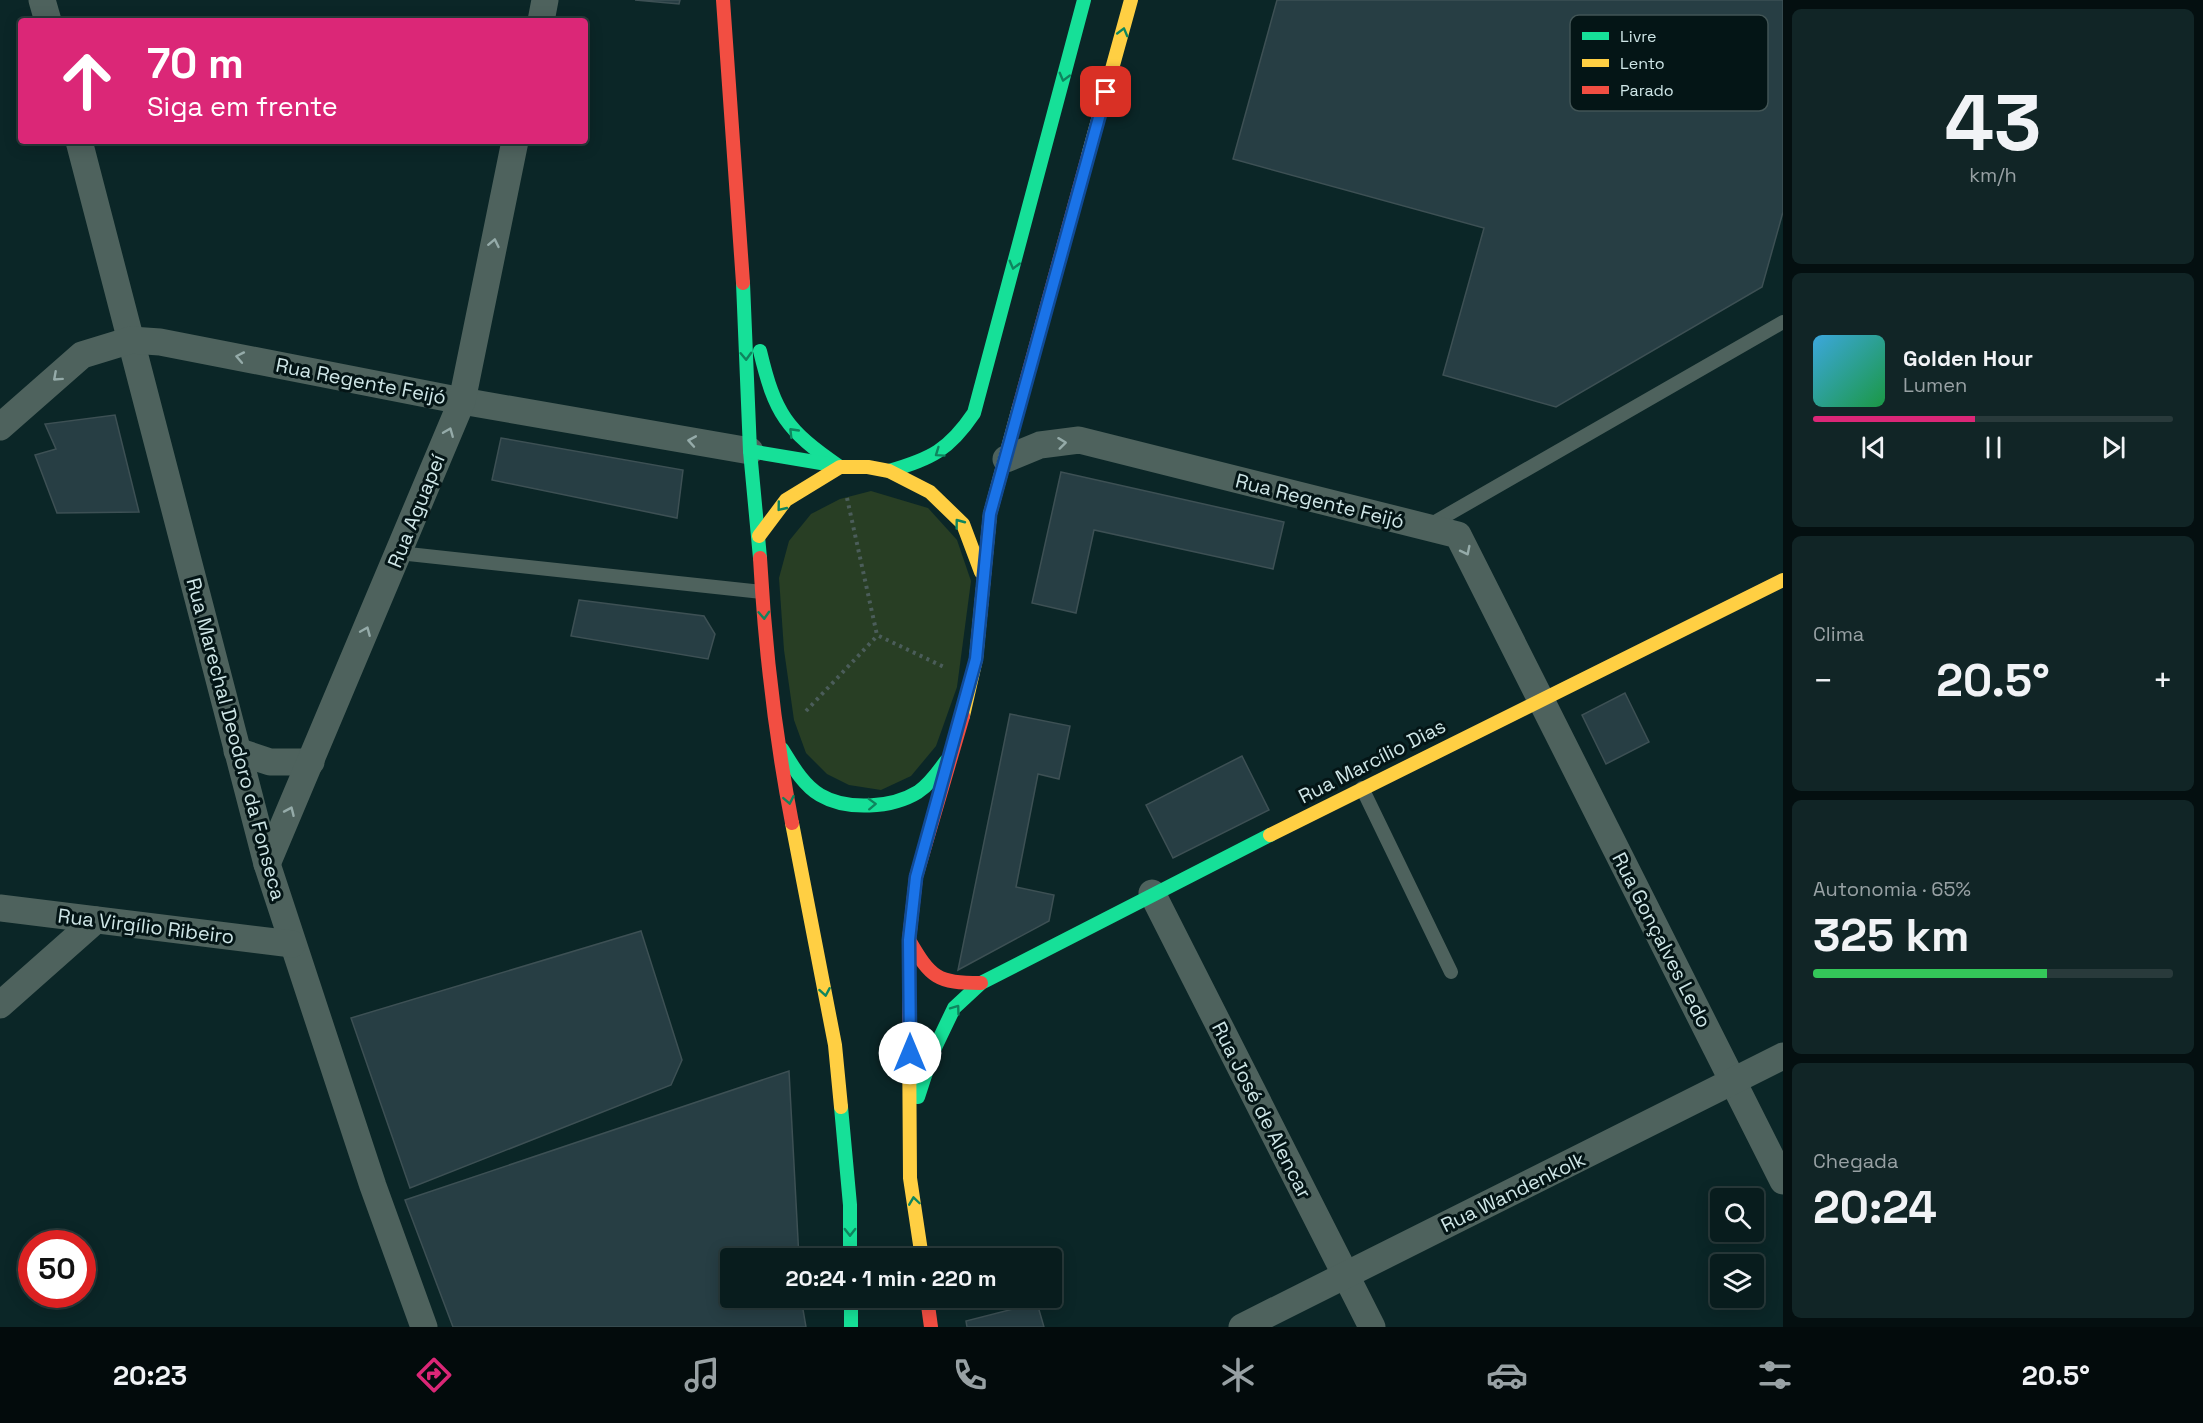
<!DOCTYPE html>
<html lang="pt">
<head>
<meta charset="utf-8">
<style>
	:root { --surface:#081c1d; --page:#112526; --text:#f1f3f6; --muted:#98a1a4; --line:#293a3b; --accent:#db2777 }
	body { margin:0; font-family:"Space Grotesk",sans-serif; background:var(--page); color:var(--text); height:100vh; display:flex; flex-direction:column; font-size:22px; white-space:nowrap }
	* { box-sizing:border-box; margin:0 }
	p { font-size:20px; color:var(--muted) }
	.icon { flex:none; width:33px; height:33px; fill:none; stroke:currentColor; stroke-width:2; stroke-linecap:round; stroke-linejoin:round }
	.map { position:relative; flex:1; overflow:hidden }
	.side { display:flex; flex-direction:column; gap:9px; padding:9px; background:#040f10; width:420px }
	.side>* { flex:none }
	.hud { position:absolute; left:18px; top:18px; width:570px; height:126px; border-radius:6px; box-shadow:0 3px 15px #0003,0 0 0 2px var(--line); background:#db2777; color:#fff; overflow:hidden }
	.buttons { position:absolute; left:1710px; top:1188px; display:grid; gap:12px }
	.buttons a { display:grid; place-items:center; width:54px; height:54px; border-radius:6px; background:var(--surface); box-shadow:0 3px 15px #0003,0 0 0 2px var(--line); font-size:30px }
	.speed { position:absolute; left:18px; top:1230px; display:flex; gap:12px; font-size:30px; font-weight:700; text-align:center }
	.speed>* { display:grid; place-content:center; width:78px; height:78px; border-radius:50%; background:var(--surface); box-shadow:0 3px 15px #0003,0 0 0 2px var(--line); line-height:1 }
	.speed .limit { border:9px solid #d22; background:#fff; color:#111 }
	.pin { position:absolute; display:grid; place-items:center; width:51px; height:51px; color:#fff; margin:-26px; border-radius:12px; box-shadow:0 3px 9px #0006 }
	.me { position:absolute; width:66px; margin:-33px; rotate:0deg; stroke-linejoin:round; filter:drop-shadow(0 0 4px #0008) }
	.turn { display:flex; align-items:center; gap:21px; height:126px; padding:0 30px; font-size:27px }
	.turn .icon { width:78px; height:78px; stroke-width:2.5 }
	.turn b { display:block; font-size:42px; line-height:51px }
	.big { font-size:45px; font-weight:700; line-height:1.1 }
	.side .widget { flex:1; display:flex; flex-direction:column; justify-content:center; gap:9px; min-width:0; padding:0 21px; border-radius:9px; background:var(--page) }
	.side .dial { align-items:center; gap:0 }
	.dial b { font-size:78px; line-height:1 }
	.song { display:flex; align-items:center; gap:18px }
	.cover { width:72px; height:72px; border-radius:9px; background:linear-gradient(135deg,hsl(200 70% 55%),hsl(140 70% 35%)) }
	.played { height:6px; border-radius:3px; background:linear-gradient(90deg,var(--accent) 45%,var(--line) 45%) }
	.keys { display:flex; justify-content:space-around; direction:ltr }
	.heat { display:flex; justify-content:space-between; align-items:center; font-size:33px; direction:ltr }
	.charge { height:9px; border-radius:4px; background:linear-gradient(90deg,#34c759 65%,var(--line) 0) }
	.trip { position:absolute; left:720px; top:1248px; width:342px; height:60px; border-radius:6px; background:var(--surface); box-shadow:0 3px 15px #0003,0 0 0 2px var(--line); font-weight:700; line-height:60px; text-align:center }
	.menu { display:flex; height:96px; justify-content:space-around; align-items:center; background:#030b0c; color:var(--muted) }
	.menu .icon { width:42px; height:42px }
	.menu .selected { color:var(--accent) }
	.menu b { font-size:27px; color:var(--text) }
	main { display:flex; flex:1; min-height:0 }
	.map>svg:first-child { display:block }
	.green { fill:#283e24 }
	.building { fill:#273e44; stroke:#3d5054; stroke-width:1.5 }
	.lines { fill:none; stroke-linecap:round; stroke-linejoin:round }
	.path { stroke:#4b5d5a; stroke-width:4; stroke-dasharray:3 4.5; stroke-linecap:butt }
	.lane { stroke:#4e625d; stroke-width:14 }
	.street { stroke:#4e625d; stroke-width:27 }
	.fast { stroke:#16e098; stroke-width:14 }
	.slow { stroke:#ffcf43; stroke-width:14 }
	.jam { stroke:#f24e42; stroke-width:14 }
	.oneway { stroke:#0e855e }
	.oneway2 { stroke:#95aba9 }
	.route-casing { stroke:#114b97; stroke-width:15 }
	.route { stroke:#1a73e8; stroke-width:10 }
	.labels { text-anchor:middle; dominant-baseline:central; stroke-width:6; stroke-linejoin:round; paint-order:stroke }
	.street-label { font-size:20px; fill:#cfe6e7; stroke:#041516 }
	.key { fill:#041516; stroke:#415455; stroke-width:1.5 }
	.key-label { font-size:16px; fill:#cfe6e7 }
</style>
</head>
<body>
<main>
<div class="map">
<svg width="1783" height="1327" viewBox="0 0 1783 1327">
	<rect width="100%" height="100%" fill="#0b2627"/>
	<path class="green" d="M871,491l57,17 29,32 14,41 -14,106 -21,59 -25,30 -30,14 -32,-5 -22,-11 -21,-21 -12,-33 -10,-70 -5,-72 10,-37 22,-27 29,-15z"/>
	<g class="building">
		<path d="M635,0h45l-1,4z"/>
		<path d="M1277,0h506v212l-21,75 -206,120 -113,-32 41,-147 -251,-69z"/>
		<path d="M115,415l24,97 -82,1 -22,-58 21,-6 -11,-25z"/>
		<path d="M501,438l182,32 -6,48 -185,-38z"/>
		<path d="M1061,472l223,50 -11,47 -179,-39 -18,83 -44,-10z"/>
		<path d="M579,600l125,16 11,18 -7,25 -137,-23z"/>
		<path d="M1625,693l24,49 -43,22 -24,-49z"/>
		<path d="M1010,714l60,12 -11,53 -21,-5 -22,113 38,8 -5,26 -91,49z"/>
		<path d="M1242,756l27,54 -96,48 -27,-53z"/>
		<path d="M641,931l41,129 -11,25 -261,103 -59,-170z"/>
		<path d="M789,1071l10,187h-69v40h71l5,29h-353l-48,-127z"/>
		<path d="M1037,1303l7,24h-77l-1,-6z"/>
	</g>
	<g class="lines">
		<g class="path">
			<path d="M847,498l30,137 67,32"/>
			<path d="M806,711l71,-75"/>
		</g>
		<g class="lane">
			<path d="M1428,526l355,-204"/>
			<path d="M399,553l363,39"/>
			<path d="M1362,788l89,184"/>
		</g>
		<g class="street">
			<path d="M42,0l6,21"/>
			<path d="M541,21l4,-21"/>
			<path d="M79,141l188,723 106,322 51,141"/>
			<path d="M0,427l82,-72 49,-15 29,2 302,59 288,50"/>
			<path d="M1006,459l34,-14 39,-5 379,95 325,646"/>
			<path d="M237,751l33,11h41"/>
			<path d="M267,864l195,-463 53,-260"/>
			<path d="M1152,893l220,434"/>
			<path d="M0,908l292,36"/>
			<path d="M0,1005l96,-85"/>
			<path d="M1242,1327l541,-271"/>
		</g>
		<g class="fast">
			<path d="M743,283l7,168 10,107"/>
			<path d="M760,351c15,63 26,79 80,116"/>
			<path d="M750,451l77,13"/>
			<path d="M889,471c42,-12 60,-21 85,-58l110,-413"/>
			<path d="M782,749c10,16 21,36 38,46 27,16 72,13 98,-3 12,-8 20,-20 28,-31"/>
			<path d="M918,1097l14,-43 22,-46 27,-25 289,-148"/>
			<path d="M841,1107l9,98v53"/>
			<path d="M851,1298v29"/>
		</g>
		<g class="slow">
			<path d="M1088,156l43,-156"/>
			<path d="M759,536l27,-36 54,-33h28l21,4 41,21 33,32 18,48"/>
			<path d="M963,716l13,-57 14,-145 29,-107"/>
			<path d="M792,823l43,222 6,62"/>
			<path d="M1270,835l513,-255"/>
			<path d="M909,1027l1,151 12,80"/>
		</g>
		<g class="jam">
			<path d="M723,0l20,283"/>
			<path d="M1019,407l69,-251"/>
			<path d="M760,558c5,90 15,177 32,265"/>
			<path d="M909,940c22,38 28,43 72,43"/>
			<path d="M909,1027v-87l7,-63 47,-161"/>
			<path d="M927,1298l4,29"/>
		</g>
	</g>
	<defs><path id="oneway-chevron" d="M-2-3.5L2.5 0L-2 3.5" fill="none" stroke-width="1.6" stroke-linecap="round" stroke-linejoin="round" transform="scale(1.5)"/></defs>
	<g class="oneway">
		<use href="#oneway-chevron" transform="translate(1123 32) rotate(-75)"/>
		<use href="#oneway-chevron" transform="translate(1064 77) rotate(105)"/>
		<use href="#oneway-chevron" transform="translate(1014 265) rotate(105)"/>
		<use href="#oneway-chevron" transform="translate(746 356) rotate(88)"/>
		<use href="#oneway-chevron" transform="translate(793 432) rotate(-134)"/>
		<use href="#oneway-chevron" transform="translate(939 453) rotate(145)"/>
		<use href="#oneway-chevron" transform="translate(781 507) rotate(129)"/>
		<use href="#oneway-chevron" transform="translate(959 523) rotate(-127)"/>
		<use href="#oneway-chevron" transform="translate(764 615) rotate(87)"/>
		<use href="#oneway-chevron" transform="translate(789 800) rotate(79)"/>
		<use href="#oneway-chevron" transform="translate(872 804) rotate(-2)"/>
		<use href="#oneway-chevron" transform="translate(825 992) rotate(80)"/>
		<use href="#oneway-chevron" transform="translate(956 1009) rotate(-54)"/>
		<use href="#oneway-chevron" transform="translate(914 1201) rotate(-98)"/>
		<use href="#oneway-chevron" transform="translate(850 1232) rotate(90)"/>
	</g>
	<g class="oneway2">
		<use href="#oneway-chevron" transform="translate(494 243) rotate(-78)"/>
		<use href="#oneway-chevron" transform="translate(240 357) rotate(-169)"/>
		<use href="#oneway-chevron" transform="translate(57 377) rotate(138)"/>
		<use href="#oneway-chevron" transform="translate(449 432) rotate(-68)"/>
		<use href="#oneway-chevron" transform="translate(692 441) rotate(-170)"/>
		<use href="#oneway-chevron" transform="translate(1062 443) rotate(-7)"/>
		<use href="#oneway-chevron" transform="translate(1466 551) rotate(63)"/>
		<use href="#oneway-chevron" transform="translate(366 631) rotate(-67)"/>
		<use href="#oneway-chevron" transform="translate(290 811) rotate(-66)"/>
	</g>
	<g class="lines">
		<defs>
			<path id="route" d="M910,1053l-1,-113 7,-63 60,-218 14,-145 116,-422"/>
		</defs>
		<use href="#route" class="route-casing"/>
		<use href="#route" class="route"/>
	</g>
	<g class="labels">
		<g class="street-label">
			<text transform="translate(361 381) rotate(11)">Rua Regente Feijó</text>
			<text transform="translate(1320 501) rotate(14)">Rua Regente Feijó</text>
			<text transform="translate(416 511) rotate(-68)">Rua Aguapeí</text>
			<text transform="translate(236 739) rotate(75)">Rua Marechal Deodoro da Fonseca</text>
			<text transform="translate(1372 761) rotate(-27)">Rua Marcílio Dias</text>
			<text transform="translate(146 926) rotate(7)">Rua Virgílio Ribeiro</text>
			<text transform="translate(1662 940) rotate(63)">Rua Gonçalves Ledo</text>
			<text transform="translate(1262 1110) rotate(63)">Rua José de Alencar</text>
			<text transform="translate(1513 1192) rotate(-26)">Rua Wandenkolk</text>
		</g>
	</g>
	<rect x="1570" y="15" width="198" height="96" rx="9" class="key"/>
	<rect x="1582" y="32" width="27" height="8" fill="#16e098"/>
	<rect x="1582" y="59" width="27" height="8" fill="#ffcf43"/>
	<rect x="1582" y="86" width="27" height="8" fill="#f24e42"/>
	<g class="key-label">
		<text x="1620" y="42">Livre</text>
		<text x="1620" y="69">Lento</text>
		<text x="1620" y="96">Parado</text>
	</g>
</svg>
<div class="buttons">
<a><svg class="icon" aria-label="search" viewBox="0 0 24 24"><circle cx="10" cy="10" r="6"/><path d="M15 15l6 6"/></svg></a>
<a><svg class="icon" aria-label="layers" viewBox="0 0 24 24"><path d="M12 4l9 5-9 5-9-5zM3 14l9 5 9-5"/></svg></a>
</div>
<div class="speed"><div class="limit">50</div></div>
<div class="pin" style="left:1106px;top:92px;background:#d93025"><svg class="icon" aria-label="arrive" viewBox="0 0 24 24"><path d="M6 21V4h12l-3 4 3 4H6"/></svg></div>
<svg class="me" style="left:910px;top:1053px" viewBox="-20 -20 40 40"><circle r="19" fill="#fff"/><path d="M0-13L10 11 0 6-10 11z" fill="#1a73e8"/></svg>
<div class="trip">20:24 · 1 min · 220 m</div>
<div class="hud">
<div class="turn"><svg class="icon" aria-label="ahead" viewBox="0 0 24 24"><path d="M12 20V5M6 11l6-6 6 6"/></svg><div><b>70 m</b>Siga em frente</div></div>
</div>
</div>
<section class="side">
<div class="widget dial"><b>43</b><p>km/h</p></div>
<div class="widget">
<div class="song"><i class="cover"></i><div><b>Golden Hour</b><p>Lumen</p></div></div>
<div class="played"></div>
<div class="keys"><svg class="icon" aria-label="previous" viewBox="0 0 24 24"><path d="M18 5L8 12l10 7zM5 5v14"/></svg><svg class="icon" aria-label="pause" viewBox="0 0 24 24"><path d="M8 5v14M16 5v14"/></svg><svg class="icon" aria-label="next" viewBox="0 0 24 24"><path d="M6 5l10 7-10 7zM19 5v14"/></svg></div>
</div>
<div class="widget"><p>Clima</p>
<div class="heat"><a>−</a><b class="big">20.5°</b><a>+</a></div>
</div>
<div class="widget"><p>Autonomia · 65%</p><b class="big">325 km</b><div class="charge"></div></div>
<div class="widget"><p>Chegada</p><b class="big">20:24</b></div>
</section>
</main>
<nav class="menu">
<b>20:23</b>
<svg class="icon selected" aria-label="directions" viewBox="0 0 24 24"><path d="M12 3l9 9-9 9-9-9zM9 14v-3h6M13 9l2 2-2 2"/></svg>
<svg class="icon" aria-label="music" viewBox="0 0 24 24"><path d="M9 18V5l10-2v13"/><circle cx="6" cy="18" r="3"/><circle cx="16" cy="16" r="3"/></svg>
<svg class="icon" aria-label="phone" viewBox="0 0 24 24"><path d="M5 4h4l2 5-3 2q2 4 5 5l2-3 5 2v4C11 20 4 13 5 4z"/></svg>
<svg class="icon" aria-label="climate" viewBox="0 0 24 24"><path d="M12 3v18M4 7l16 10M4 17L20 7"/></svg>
<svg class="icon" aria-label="car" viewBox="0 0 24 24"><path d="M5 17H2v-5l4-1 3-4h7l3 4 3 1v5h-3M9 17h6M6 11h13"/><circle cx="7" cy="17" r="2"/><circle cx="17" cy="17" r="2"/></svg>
<svg class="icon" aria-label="filters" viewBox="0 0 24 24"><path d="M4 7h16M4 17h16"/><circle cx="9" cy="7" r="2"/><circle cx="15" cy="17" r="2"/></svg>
<b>20.5°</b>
</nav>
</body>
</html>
